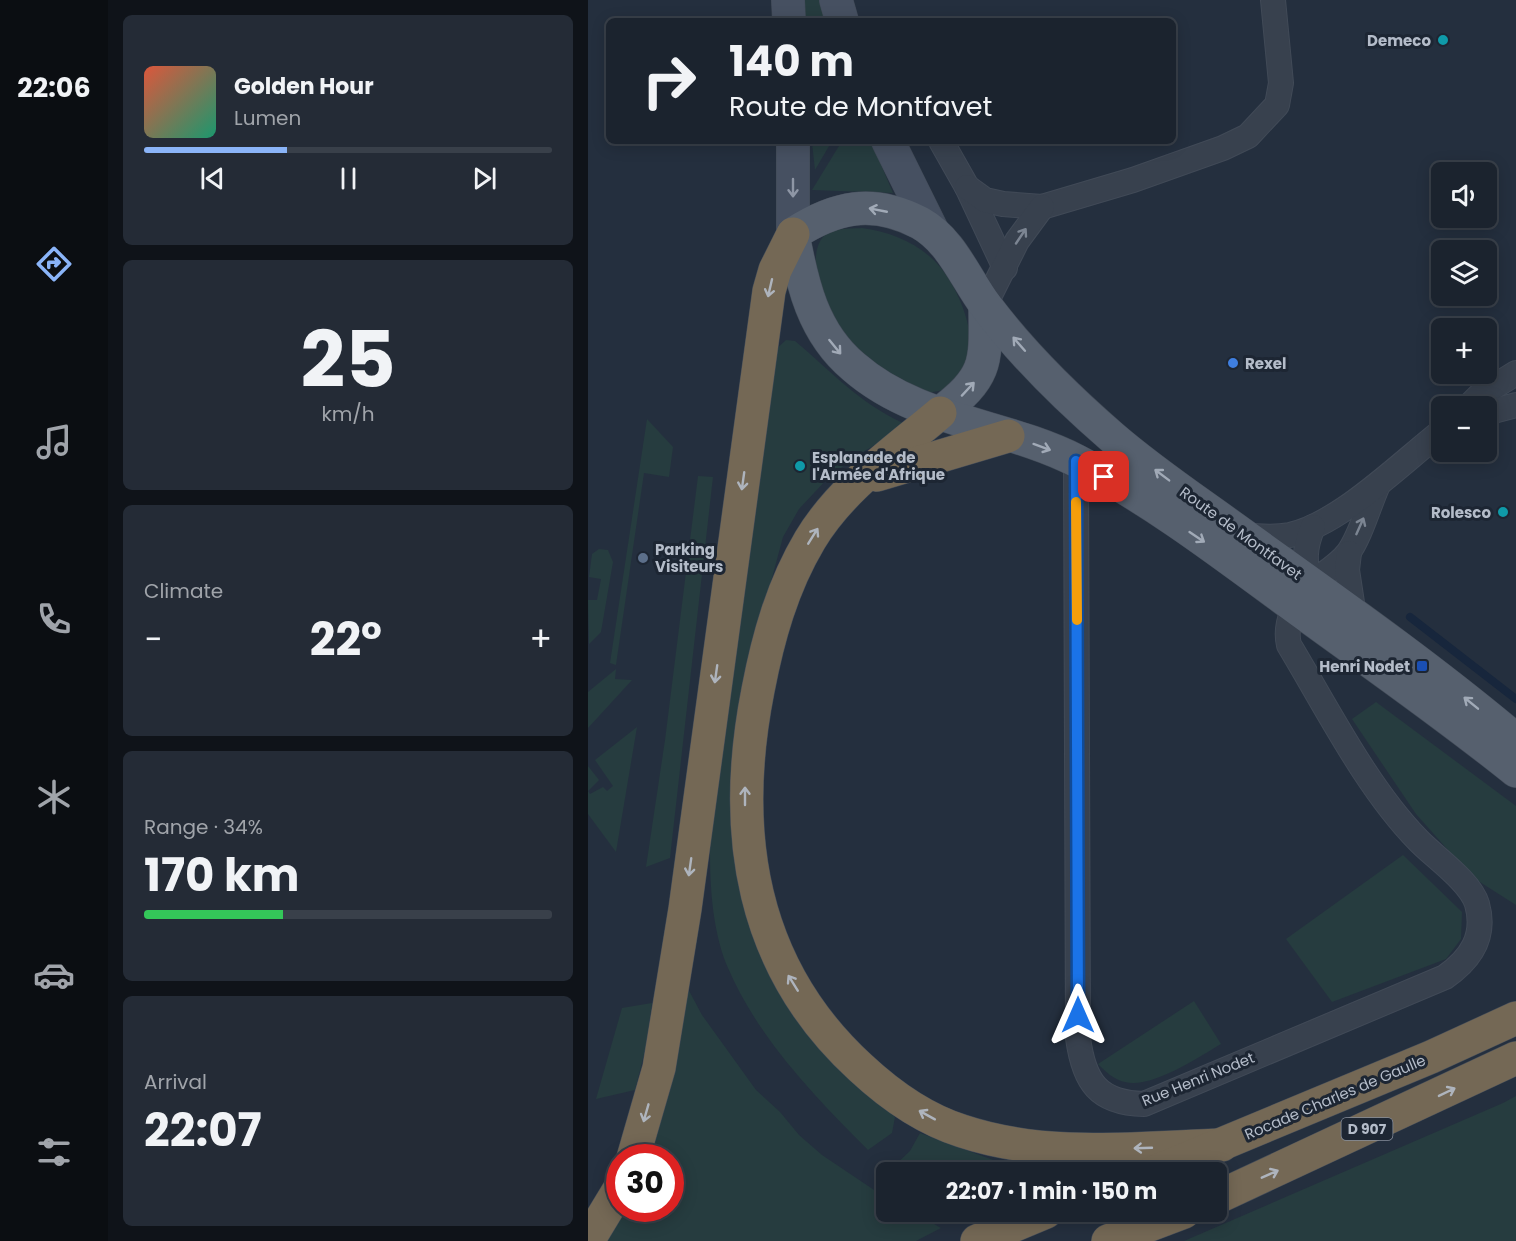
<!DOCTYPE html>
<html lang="en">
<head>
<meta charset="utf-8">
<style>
	:root { --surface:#1b232e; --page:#242b36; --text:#f1f3f6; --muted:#a0a4aa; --line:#39404a; --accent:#8ab4f8 }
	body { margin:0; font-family:Poppins,sans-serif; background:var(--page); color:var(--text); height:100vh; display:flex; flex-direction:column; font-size:22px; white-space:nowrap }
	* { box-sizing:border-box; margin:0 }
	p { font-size:20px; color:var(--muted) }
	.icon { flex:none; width:33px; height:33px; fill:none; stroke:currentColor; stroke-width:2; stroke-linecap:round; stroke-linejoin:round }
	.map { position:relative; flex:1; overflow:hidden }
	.sheet { display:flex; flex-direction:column; gap:15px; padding:15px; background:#0f1319; width:480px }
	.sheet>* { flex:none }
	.hud { position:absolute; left:18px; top:18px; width:570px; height:126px; border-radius:9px; box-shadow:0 3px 15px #0003,0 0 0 2px var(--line); background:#1b232e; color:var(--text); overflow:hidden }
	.tools { position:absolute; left:843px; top:162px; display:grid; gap:12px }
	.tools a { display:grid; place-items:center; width:66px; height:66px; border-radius:9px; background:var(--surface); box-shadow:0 3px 15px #0003,0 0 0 2px var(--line); font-size:30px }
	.speed { position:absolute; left:18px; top:1144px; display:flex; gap:12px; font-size:30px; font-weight:700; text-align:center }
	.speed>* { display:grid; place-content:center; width:78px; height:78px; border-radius:50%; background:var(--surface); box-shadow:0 3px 15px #0003,0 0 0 2px var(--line); line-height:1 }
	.speed .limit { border:9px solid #d22; background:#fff; color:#111 }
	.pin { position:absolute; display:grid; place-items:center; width:51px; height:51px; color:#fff; margin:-26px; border-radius:12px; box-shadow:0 3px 9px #0006 }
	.me { position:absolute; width:66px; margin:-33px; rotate:0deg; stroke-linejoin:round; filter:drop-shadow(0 0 4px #0008) }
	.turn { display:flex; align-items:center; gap:21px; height:126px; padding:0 24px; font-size:27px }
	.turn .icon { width:78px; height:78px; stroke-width:2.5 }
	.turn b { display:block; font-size:42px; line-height:51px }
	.big { font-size:45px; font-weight:700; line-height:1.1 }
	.sheet .card { flex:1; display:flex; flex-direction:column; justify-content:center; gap:9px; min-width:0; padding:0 21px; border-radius:9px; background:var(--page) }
	.sheet .dial { align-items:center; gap:0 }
	.dial b { font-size:78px; line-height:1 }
	.song { display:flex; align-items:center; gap:18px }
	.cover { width:72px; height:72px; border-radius:9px; background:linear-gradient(135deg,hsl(10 70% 55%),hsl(160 70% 35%)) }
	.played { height:6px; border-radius:3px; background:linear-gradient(90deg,var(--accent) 35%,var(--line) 35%) }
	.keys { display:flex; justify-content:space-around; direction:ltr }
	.heat { display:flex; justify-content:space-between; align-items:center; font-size:33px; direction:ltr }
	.charge { height:9px; border-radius:4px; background:linear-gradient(90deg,#34c759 34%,var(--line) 0) }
	.trip { position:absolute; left:288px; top:1162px; width:351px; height:60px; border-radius:9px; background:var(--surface); box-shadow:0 3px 15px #0003,0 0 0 2px var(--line); font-weight:700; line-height:60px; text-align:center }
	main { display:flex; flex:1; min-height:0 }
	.tab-bar { display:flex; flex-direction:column; width:108px; justify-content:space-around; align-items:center; background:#0b0e12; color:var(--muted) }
	.tab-bar .icon { width:42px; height:42px }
	.tab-bar .active { color:var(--accent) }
	.tab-bar b { font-size:27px; color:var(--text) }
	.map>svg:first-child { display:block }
	.green { fill:#263c3f }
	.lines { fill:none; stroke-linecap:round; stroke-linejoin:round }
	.stream { stroke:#17263c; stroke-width:8 }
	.street-casing { stroke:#414a57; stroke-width:26 }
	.secondary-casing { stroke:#414a57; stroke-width:34 }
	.primary-casing { stroke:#414a57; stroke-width:34 }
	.highway-casing { stroke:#434c59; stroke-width:34 }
	.street { stroke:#38414e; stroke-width:24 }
	.secondary { stroke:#465061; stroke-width:33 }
	.primary { stroke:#56606e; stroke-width:33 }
	.highway { stroke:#746855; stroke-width:33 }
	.oneway { stroke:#8e96a5 }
	.oneway2 { stroke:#a1aab7 }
	.oneway3 { stroke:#7c8592 }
	.oneway4 { stroke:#aeb4bd }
	.route-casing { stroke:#114b97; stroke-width:15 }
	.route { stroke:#1a73e8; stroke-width:10 }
	.slow { stroke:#f59e0b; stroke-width:10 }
	.culture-dot { fill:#0f9aa8; stroke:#1d2633; stroke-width:2 }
	.shop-dot { fill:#3f7fe0; stroke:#1d2633; stroke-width:2 }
	.service-dot { fill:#5c6f8a; stroke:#1d2633; stroke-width:2 }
	.transit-dot { fill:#1a4fb4; stroke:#1d2633; stroke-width:2 }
	.labels { text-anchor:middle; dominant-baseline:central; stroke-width:6; stroke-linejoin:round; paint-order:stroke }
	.shield { fill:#1d2633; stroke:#878f9c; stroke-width:1.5 }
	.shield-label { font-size:14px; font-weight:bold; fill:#b4bcc9 }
	.poi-label { font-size:15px; font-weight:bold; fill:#b4bcc9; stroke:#1d2633; text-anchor:end }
	.street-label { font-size:15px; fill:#b4bcc9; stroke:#1d2633 }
</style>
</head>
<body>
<main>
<nav class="tab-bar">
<b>22:06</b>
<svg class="icon active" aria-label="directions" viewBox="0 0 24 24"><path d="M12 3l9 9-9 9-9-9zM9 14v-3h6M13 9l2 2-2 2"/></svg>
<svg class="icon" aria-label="music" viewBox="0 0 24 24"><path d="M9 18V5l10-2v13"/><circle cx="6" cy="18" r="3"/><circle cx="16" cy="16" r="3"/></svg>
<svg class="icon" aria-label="phone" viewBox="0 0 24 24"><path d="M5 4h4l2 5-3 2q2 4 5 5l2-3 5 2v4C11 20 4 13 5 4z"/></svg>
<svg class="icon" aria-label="climate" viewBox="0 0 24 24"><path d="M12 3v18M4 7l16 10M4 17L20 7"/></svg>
<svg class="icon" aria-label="car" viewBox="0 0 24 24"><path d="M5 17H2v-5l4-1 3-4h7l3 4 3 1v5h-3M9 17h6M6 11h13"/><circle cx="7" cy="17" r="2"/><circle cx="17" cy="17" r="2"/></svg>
<svg class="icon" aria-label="filters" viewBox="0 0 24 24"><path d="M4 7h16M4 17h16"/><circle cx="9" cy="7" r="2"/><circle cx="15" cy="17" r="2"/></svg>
</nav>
<section class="sheet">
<div class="card">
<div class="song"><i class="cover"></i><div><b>Golden Hour</b><p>Lumen</p></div></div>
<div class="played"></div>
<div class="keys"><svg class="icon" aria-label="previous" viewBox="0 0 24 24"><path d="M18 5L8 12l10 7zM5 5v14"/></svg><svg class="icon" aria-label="pause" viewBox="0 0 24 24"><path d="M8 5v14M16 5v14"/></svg><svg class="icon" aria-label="next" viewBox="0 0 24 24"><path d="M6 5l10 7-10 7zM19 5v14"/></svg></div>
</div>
<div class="card dial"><b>25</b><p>km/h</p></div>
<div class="card"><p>Climate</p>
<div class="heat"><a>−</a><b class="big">22°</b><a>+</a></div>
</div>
<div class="card"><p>Range · 34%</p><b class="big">170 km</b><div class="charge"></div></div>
<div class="card"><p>Arrival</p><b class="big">22:07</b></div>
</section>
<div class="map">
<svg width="928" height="1241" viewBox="0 0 928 1241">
	<rect width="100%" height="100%" fill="#242f3e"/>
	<g class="green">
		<path d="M214,0h19l5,21h-21z"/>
		<path d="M224,141h20l-17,29 -3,-27z"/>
		<path d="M254,141h29l22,52 -81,-3z"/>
		<path d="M274,228c30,4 59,16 79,40 25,31 51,103 1,122 -9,3 -18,3 -26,-1 -24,-12 -49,-29 -66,-49 -18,-20 -48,-78 -27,-103 9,-10 27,-8 39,-9z"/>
		<path d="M198,340l9,1c37,31 63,61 108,82l-4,9 -40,22 -31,24 -29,31 -16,28 -14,52 -37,227 122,264 41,37 -3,16 -24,17c-53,-53 -110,-112 -140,-182 -38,-88 -6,-252 7,-346 12,-90 25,-180 37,-269z"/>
		<path d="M59,419l26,28 -4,30 -25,-4 -28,192 -6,-2z"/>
		<path d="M110,476l15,1 -43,381 -24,9 19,-127z"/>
		<path d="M11,549l9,1 5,12 -12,70 -12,12 -1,-44h9l4,-21 -12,-2 3,-23z"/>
		<path d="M28,669l-1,10 17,1 -44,48v-36z"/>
		<path d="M788,702l140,104v99l-44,-28 -56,-63 -64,-95z"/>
		<path d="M49,727l-21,125 -28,-38v-48l11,14 -11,11 2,3 13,-7 4,4 6,-5 -18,-26z"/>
		<path d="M815,855l59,57 -1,27 -15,20 -114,43 -46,-63z"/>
		<path d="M99,987l15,28 54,75 24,22 19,23 23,20 64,43v14h27l28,16 -25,13h-309l18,-32h45v-51h-24z"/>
		<path d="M606,1001l27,43c-22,13 -70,45 -96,38 -11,-2 -20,-11 -27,-18z"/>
		<path d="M64,1003l-6,44 -11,43 -39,9 26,-91z"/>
		<path d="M928,1096v145h-332l319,-138z"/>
		<path d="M332,1133l73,27 40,11 1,2h-135l-8,-4 19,-18z"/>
	</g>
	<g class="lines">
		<path class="stream" d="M822,617l106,82"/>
		<defs>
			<g id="street">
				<path d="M353,141l26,46 38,81"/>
				<path d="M379,187l18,13 18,4 39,3 91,-27 90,-32 25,-12 29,-31 4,-22 -8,-83"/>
				<path d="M397,305l32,-64 25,-34"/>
				<path d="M881,406l10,-10 37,-23"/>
				<path d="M898,413l30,-8"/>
				<path d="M488,461l2,577c6,44 20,65 66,66l301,-127c26,-18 41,-41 32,-73 -7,-23 -43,-47 -59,-64 -51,-52 -91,-132 -129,-195 -5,-20 6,-48 23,-62 12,-10 26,-17 36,-30 12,-16 21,-48 30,-68"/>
				<path d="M656,535c16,2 30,3 46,0 50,-11 111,-72 152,-104"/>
				<path d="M761,553l-2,17 7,46"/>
				<path d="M722,584c-6,-22 -6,-36 3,-57"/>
			</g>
			<g id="secondary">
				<path d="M200,0l1,21"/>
				<path d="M248,0l6,21"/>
				<path d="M300,141l44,89"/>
				<path d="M205,234v-93"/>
			</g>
			<g id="primary">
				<path d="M352,413c48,-37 46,-49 45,-108"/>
				<path d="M928,740c-90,-76 -188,-144 -284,-213 -40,-29 -82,-57 -120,-90 -45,-39 -90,-83 -126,-131 -21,-28 -34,-65 -66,-83 -48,-25 -85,-16 -127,11 9,50 20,99 61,133 63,55 151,57 223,94 81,42 155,100 229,154 70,51 142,101 210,156"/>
			</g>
			<g id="highway">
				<path d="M352,413c-46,39 -99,75 -130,127 -28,47 -42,98 -52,150 -28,142 -8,277 103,378 29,27 63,51 101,63 84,28 173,17 260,14"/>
				<path d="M289,475l131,-39"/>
				<path d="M45,1158l26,-90 26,-159 84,-618 6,-21 18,-36"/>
				<path d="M564,1173l279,-116 85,-39"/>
				<path d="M628,1198l300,-140"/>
				<path d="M0,1241l32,-53"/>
				<path d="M389,1241l69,-29"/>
				<path d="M520,1241l76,-29"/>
			</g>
		</defs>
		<use href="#street" class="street-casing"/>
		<use href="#secondary" class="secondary-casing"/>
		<use href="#primary" class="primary-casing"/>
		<use href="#highway" class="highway-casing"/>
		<use href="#street" class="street"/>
		<use href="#secondary" class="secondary"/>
		<use href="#primary" class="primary"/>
		<use href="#highway" class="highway"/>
	</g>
	<defs><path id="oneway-shaft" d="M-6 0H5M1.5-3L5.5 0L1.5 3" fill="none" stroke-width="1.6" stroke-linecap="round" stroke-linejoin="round" transform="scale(1.5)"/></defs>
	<use class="oneway" href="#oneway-shaft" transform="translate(205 188) rotate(90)"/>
	<g class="oneway2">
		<use href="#oneway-shaft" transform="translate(290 210) rotate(-169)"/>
		<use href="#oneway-shaft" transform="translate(431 344) rotate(-131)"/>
		<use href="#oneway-shaft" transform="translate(247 347) rotate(51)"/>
		<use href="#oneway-shaft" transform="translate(380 389) rotate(-47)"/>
		<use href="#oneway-shaft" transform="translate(454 447) rotate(20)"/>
		<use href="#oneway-shaft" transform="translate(574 475) rotate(-143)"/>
		<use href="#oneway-shaft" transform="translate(609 537) rotate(34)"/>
		<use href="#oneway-shaft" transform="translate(883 703) rotate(-141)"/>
	</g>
	<g class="oneway3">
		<use href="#oneway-shaft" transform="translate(433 236) rotate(-56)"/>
		<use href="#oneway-shaft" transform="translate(772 526) rotate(-66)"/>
	</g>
	<g class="oneway4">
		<use href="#oneway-shaft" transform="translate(182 288) rotate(103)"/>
		<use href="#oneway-shaft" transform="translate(155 481) rotate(98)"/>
		<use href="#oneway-shaft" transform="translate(225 536) rotate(-58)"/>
		<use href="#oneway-shaft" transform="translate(128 674) rotate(98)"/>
		<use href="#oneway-shaft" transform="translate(157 796) rotate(-90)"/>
		<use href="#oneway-shaft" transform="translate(102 867) rotate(98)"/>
		<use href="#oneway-shaft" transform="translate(205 983) rotate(-122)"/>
		<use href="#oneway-shaft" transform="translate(859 1092) rotate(-26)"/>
		<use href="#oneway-shaft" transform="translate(58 1113) rotate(106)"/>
		<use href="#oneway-shaft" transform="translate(339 1115) rotate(-151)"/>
		<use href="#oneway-shaft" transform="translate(555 1148) rotate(178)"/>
		<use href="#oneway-shaft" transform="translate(682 1174) rotate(-24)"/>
	</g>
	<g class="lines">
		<defs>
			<path id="route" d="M490,1015l-2,-554 28,16"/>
		</defs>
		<use href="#route" class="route-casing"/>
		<use href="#route" class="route"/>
		<path class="slow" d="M488,502l1,118"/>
	</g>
	<g class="culture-dot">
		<circle cx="855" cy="40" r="6"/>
		<circle cx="212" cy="466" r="6"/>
		<circle cx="915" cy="512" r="6"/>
	</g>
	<circle class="shop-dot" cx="645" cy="363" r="6"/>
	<circle class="service-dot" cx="55" cy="558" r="6"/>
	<rect class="transit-dot" x="828" y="660" width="12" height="12" rx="3"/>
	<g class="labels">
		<rect class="shield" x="753.5" y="1118" width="51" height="22" rx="4.5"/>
		<g class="shield-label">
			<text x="779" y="1129">D 907</text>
		</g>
		<g class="poi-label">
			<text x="843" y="40">Demeco</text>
			<text x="657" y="363" text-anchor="start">Rexel</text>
			<text x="224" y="457" text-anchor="start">Esplanade de<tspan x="224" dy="17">l'Armée d'Afrique</tspan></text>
			<text x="903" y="512">Rolesco</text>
			<text x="67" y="549" text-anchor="start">Parking<tspan x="67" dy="17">Visiteurs</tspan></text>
			<text x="822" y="666">Henri Nodet</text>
		</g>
		<g class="street-label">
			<text transform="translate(653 533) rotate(36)">Route de Montfavet</text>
			<text transform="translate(610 1079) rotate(-22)">Rue Henri Nodet</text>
			<text transform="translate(747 1097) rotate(-23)">Rocade Charles de Gaulle</text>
		</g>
	</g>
</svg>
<div class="tools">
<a><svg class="icon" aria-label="sound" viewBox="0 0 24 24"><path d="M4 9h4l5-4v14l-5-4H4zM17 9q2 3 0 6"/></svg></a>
<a><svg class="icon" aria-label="layers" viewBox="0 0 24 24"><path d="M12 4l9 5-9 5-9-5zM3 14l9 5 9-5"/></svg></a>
<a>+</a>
<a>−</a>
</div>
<div class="speed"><div class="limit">30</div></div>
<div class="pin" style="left:516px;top:477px;background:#d93025"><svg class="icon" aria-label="arrive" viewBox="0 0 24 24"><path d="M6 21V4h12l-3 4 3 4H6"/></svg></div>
<svg class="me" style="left:490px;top:1015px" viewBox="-20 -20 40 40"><path d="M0-17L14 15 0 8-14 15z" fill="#1a73e8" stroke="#fff" stroke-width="4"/></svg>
<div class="trip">22:07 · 1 min · 150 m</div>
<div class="hud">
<div class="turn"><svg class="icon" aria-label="right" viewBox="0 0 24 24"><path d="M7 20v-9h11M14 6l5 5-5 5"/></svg><div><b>140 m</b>Route de Montfavet</div></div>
</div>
</div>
</main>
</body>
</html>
